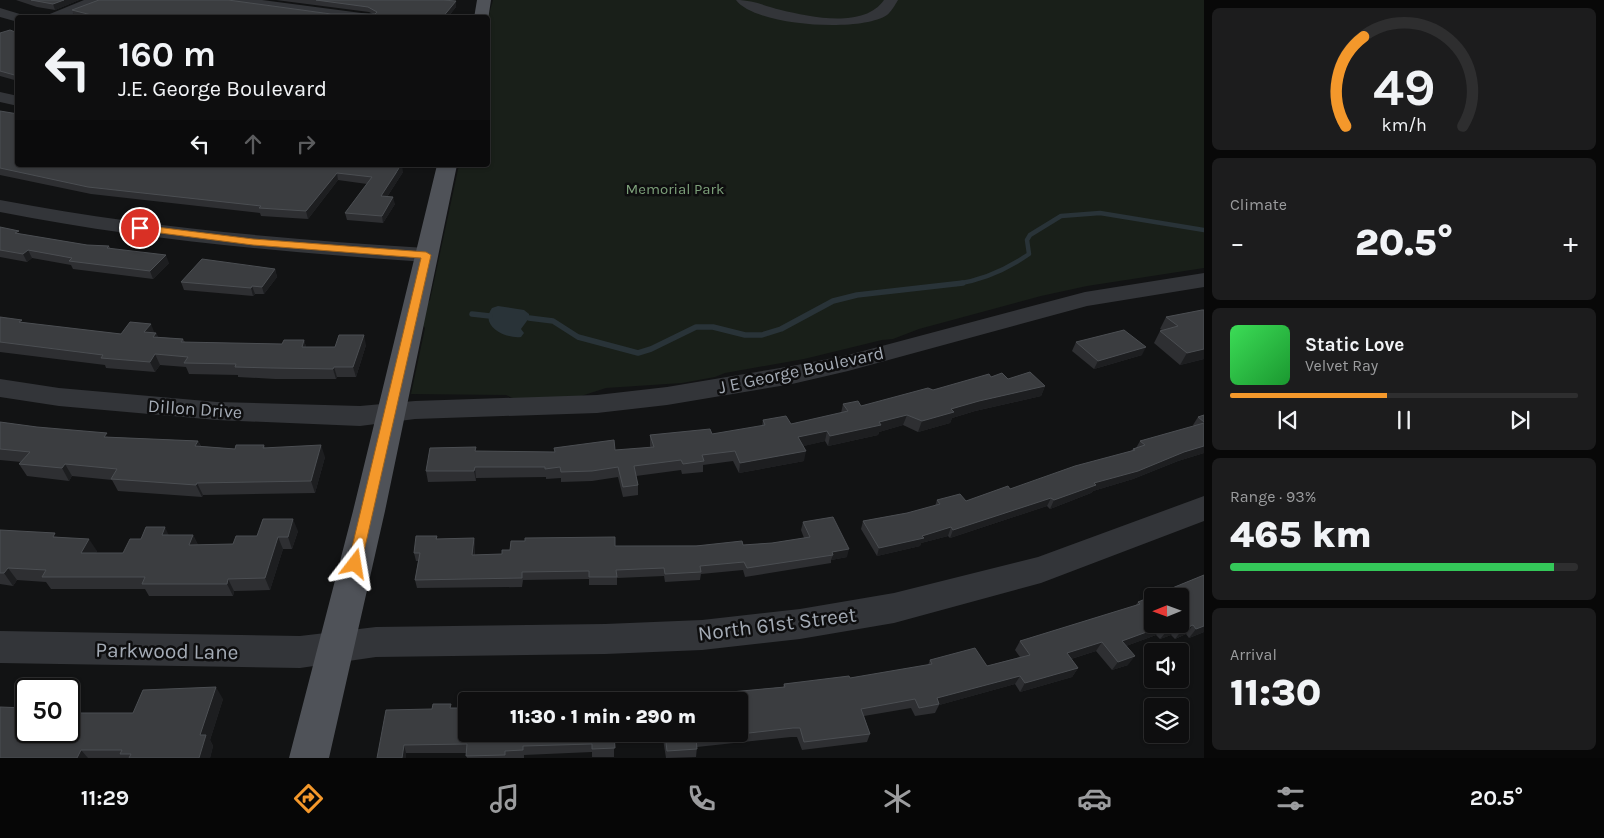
<!DOCTYPE html>
<html lang="en">
<head>
<meta charset="utf-8">
<style>
	:root { --surface:#0e0e0f; --page:#1c1c1d; --text:#f1f3f6; --muted:#9b9c9e; --line:#2e2e2f; --accent:#f4982b }
	body { margin:0; font-family:Karla,sans-serif; background:var(--page); color:var(--text); height:100vh; display:flex; flex-direction:column; font-size:19px; white-space:nowrap }
	* { box-sizing:border-box; margin:0 }
	p { font-size:16px; color:var(--muted) }
	.icon { flex:none; width:28px; height:28px; fill:none; stroke:currentColor; stroke-width:2; stroke-linecap:round; stroke-linejoin:round }
	.map { position:relative; flex:1; overflow:hidden }
	.drawer { display:flex; flex-direction:column; gap:8px; padding:8px; background:#080808; width:400px }
	.drawer>* { flex:none }
	.banner { position:absolute; left:15px; top:15px; width:475px; height:152px; border-radius:5px; box-shadow:0 1px 4px #0004,0 0 0 1px var(--line); background:#0e0e0f; color:var(--text); overflow:hidden }
	.needle { width:32px; rotate:269deg }
	.controls { position:absolute; left:1144px; top:588px; display:grid; gap:10px }
	.controls a { display:grid; place-items:center; width:45px; height:45px; border-radius:5px; background:var(--surface); box-shadow:0 1px 4px #0004,0 0 0 1px var(--line); font-size:25px }
	.speed { position:absolute; left:15px; top:678px; display:flex; gap:10px; font-size:25px; font-weight:700; text-align:center }
	.speed>* { display:grid; place-content:center; width:65px; height:65px; border-radius:50%; background:var(--surface); box-shadow:0 1px 4px #0004,0 0 0 1px var(--line); line-height:1 }
	.speed .limit { border:2px solid #111; border-radius:8px; background:#fff; color:#111 }
	.pin { position:absolute; display:grid; place-items:center; width:42px; height:42px; color:#fff; margin:-21px; border:2px solid #fff; border-radius:50%; box-shadow:0 1px 5px #0007 }
	.me { position:absolute; width:55px; margin:-28px; rotate:14deg; stroke-linejoin:round; filter:drop-shadow(0 0 4px #0008) }
	.turn { display:flex; align-items:center; gap:18px; height:105px; padding:0 20px; font-size:22px }
	.turn .icon { width:65px; height:65px; stroke-width:2.5 }
	.turn b { display:block; font-size:35px; line-height:42px }
	.lanes { display:flex; align-items:center; height:48px; padding:0 20px; background:#0003; justify-content:center; gap:25px; direction:ltr }
	.lanes .off { opacity:.35 }
	.big { font-size:38px; font-weight:800; line-height:1.1 }
	.drawer .tile { flex:1; display:flex; flex-direction:column; justify-content:center; gap:8px; min-width:0; padding:0 18px; border-radius:8px; background:var(--page) }
	.drawer .dial { align-items:center; gap:0 }
	.dial svg { height:130px; overflow:visible; fill:none; stroke:var(--line); stroke-width:7; stroke-linecap:round; text-anchor:middle }
	.dial text { fill:var(--text); stroke:none }
	.song { display:flex; align-items:center; gap:15px }
	.cover { width:60px; height:60px; border-radius:8px; background:linear-gradient(135deg,hsl(130 70% 55%),hsl(130 70% 35%)) }
	.played { height:5px; border-radius:2px; background:linear-gradient(90deg,var(--accent) 45%,var(--line) 45%) }
	.keys { display:flex; justify-content:space-around; direction:ltr }
	.heat { display:flex; justify-content:space-between; align-items:center; font-size:28px; direction:ltr }
	.charge { height:8px; border-radius:4px; background:linear-gradient(90deg,#34c759 93%,var(--line) 0) }
	.trip { position:absolute; left:458px; top:692px; width:290px; height:50px; border-radius:5px; background:var(--surface); box-shadow:0 1px 4px #0004,0 0 0 1px var(--line); font-weight:800; line-height:50px; text-align:center }
	.tab-bar { display:flex; height:80px; justify-content:space-around; align-items:center; background:#060606; color:var(--muted) }
	.tab-bar .icon { width:35px; height:35px }
	.tab-bar .selected { color:var(--accent) }
	.tab-bar b { font-size:22px; color:var(--text) }
	main { display:flex; flex:1; min-height:0 }
	.map>svg:first-child { display:block }
	.green { fill:#191f19 }
	.water { fill:#293338 }
	.lines { fill:none; stroke-linecap:round; stroke-linejoin:round }
	.stream-far1 { stroke:#293338; stroke-width:4.5 }
	.stream { stroke:#293338; stroke-width:5.5 }
	.minor { fill:#333539; fill-rule:evenodd }
	.major { fill:#4f5258; fill-rule:evenodd }
	.wall { fill:#2e2f32 }
	.shaded-wall { fill:#1d1e20 }
	.building { fill:#3b3d40; stroke:#4b4e52; fill-rule:evenodd }
	.route { fill:#f4982b; stroke:#9f631c }
	.labels { text-anchor:middle; dominant-baseline:central; stroke-width:5; stroke-linejoin:round; paint-order:stroke }
	.far-park-label { font-size:15px; fill:#7da07a; stroke:#0e0e0f }
	.street-label { font-size:18px; fill:#a4abb5; stroke:#0e0e0f }
	.near-street-label { font-size:21px; fill:#a4abb5; stroke:#0e0e0f }
</style>
</head>
<body>
<main>
<div class="map">
<svg width="1204" height="758" viewBox="0 0 1204 758">
	<rect width="100%" height="100%" fill="#121314"/>
	<path class="green" d="M493,0h711v268l-117,18 -46,10 -122,33 -26,10 -11,1 -78,19 -79,14 -10,4 -33,6 -76,5 -25,8 -59,6 -16,-7 -95,-1 14,-66 -3,-4 4,-19 4,-5 29,-135h29v-147z"/>
	<path class="water" d="M498,306l26,4 5,4v4l-8,11 3,4 -3,4c-16,2 -42,-11 -29,-29z"/>
	<g class="lines">
		<path class="stream-far1" d="M956,284c28,-4 50,-14 73,-30l-2,-14 3,-5 31,-19 39,-3 104,17"/>
		<g class="stream">
			<path d="M472,314l18,2"/>
			<path d="M529,318l24,3 25,16 60,16 13,-4 45,-22h17l32,8h17l19,-6 52,-28 24,-6 106,-12"/>
		</g>
		<g class="minor">
			<path d="M84,0h20l-2,3 -40,15h-22z"/>
			<path d="M223,0h39l107,14 7,4h-44l-102,-14z"/>
			<path d="M736,0c18,0 28,6 45,10 29,7 83,19 103,-10h14c-3,5 -7,12 -11,15 -27,18 -132,11 -151,-15z"/>
			<path d="M0,8l23,7 2,3h-7v4l-18,-5z"/>
			<path d="M0,92l18,4v10l-18,-4z"/>
			<path d="M0,200c141,27 283,39 426,48l8,2 3,5 -3,5 -8,2c-143,-10 -285,-22 -426,-50z"/>
			<path d="M1204,273v14l-117,19 -239,65 -56,13 -125,21 -70,8 -182,6 -55,7 -143,-6 -158,-14 -59,-9v-18l59,9 158,14 143,4 55,-5 182,-6 70,-8 125,-21 56,-11 237,-63z"/>
			<path d="M1204,496v25l-163,62 -147,40 -94,16 -98,11 -97,4 -229,3 -76,11 -300,-5v-32l300,5 76,-9 229,-3 97,-4 98,-11 94,-16 144,-36z"/>
		</g>
		<g class="major">
			<path d="M477,0h14l-3,20v-2h-14z"/>
			<path d="M437,165h20l-72,346 -56,247h-40l64,-247z"/>
		</g>
	</g>
	<g class="wall">
		<path d="M16,0h63l-24,10 -18,-3z"/>
		<path d="M228,0l103,14h42l-4,-2 -93,-12h173l-1,1h8v6l-9,11h-364l-9,-3 -2,-5z"/>
		<path d="M0,33h18v48l-18,-5z"/>
		<path d="M0,111l18,54 385,7 -16,25 8,7 -12,19 -36,-3 -2,-7 22,-29 -29,-4 -30,39 -47,-3 -1,-3 -169,-19 -91,-19z"/>
		<path d="M0,227l20,7 67,11 22,1 2,3 58,14 -16,16 -80,-10 -2,-4 -39,-7 -5,4 -27,-5z"/>
		<path d="M275,269l2,8 -13,17h-9l-2,2 -69,-6 -3,-8z"/>
		<path d="M1204,310v49l-24,6 -26,-22 6,-12 2,-1 -2,-1 6,-12z"/>
		<path d="M0,317l24,6 97,11 35,-1 2,4 25,2 2,3 97,2 22,-4 2,7h29l31,-2 -10,32h-19l-1,2h-61l-37,-2v-2l-49,-1 -3,-7 -26,-2 -5,7 -49,-4 -1,-3 -105,-13z"/>
		<path d="M1076,342l66,13 -48,14 -22,-18z"/>
		<path d="M991,377l17,2 37,7 -4,10 -66,15 -23,7 -2,5 -32,9 -15,-7 -24,7 -1,3 -50,11 -3,-5 -22,5 1,15 -65,12 -6,-12 -30,4v7l-21,2 -1,-4 -45,6 2,9v10l-15,2 -5,-20 -26,4 -31,1v-4l-15,1v-2l-70,1v3l-48,1 -2,-11 51,-20 78,1 60,-2 36,-2 -1,-2v-11l62,-1 50,-8 1,-6 28,4 50,-11 2,-9 18,2 72,-16z"/>
		<path d="M1204,415v38l-26,8 -45,18 -40,12 -2,2 -41,16 -3,-3 -97,32 -2,-2 -27,7 -1,3 -43,10 -16,-27 2,-8 44,-8 28,-7 2,-6 29,1 44,-12 121,-38 2,-2 3,-1 4,-7 54,-15 -1,-1 5,-8z"/>
		<path d="M0,422l109,15 89,4 3,5 34,3 29,-4 1,3 60,9 -10,36 -112,2 -1,2 -84,-6 -6,-11 -40,-4 -3,5 -42,-5 -8,-12 2,-2 -21,-2z"/>
		<path d="M803,522l44,35 -16,3v3l-86,14 -2,-7 -42,4 -1,6 -35,2 -1,-6 -47,2v7h-28v-6l-66,1 -1,7 -105,1 -2,-8 3,-19h-2l-2,-8 23,-17v3l37,-1 1,8v9l27,-1 113,-8 128,-1 29,-2 32,-5 -3,-8z"/>
		<path d="M0,530l58,7 39,14 -1,2h27l18,-14 28,-4h24l5,10 35,-1 24,-8 41,-5 -6,18h-9l-13,41 -36,1 -1,5h-84l-4,-7h-94l-5,-7 -29,-2 -4,6 -13,-2z"/>
		<path d="M1204,575v57l-15,6 -3,-4 -11,5 -4,-4 -11,4 -4,-4 -30,11 2,19 -16,5 -16,-19 -25,8 7,9 -6,9 -52,15 -5,-8 -76,21 -4,8 -20,3 -4,-8 -47,8 6,18 -3,8 -65,8 -5,-13h-6l-94,10 -1,10 -30,1 -3,-19 -49,3v15h-22v-5l-68,3v3h-57l-1,-5h-60v5h-29l55,-49 20,-1 14,26h273v-33h-20l1,-8 63,-6 1,-3 66,-6 78,-13 2,-5 57,6 33,-9 -5,-7 5,-9 115,-35 3,-4z"/>
		<path d="M223,699l-13,41 3,6 -3,12h-210l26,-27 107,-18z"/>
	</g>
	<g class="shaded-wall">
		<path d="M64,0h15l-24,10 -2,-6z"/>
		<path d="M456,1v6l-9,11h-5z"/>
		<path d="M402,165l1,7 -20,31 -2,-7z"/>
		<path d="M337,173l1,7 -30,39 -2,-8z"/>
		<path d="M393,197l2,7 -12,19 -1,-7z"/>
		<path d="M28,250l4,8 -5,4 -4,-8z"/>
		<path d="M166,255l3,8 -16,16 -3,-8z"/>
		<path d="M275,269l2,8 -13,17 -2,-7z"/>
		<path d="M252,286l3,8 -2,2 -2,-8z"/>
		<path d="M151,324l4,10 1,-1 5,10 -17,-11z"/>
		<path d="M364,335l2,10 -10,32 -3,-10z"/>
		<path d="M304,340l3,10 -5,-3z"/>
		<path d="M1146,347l-4,8 -48,14 4,-8z"/>
		<path d="M1204,349v10l-24,6 7,-12z"/>
		<path d="M155,354l5,11 -5,7 -5,-10z"/>
		<path d="M334,367l3,10 -1,2 -3,-10z"/>
		<path d="M1045,386l-4,10 -66,15 -23,7 -2,5 -32,9 4,-11 29,-12 28,-8z"/>
		<path d="M907,415l-4,10 -24,7 -1,3 -50,11 2,-10z"/>
		<path d="M827,431l-2,10 -29,7 2,-11z"/>
		<path d="M198,441l6,12 -9,-7z"/>
		<path d="M321,445l4,12 -10,36 -4,-12z"/>
		<path d="M1204,446v7l-26,8 -45,18 -40,12 -2,2 -41,16 4,-9 40,-17 90,-31z"/>
		<path d="M806,451l-2,10 -65,12 1,-10z"/>
		<path d="M65,464l7,12 -3,5 -7,-13z"/>
		<path d="M475,467l1,11v3l-2,-10z"/>
		<path d="M197,483l6,12 -1,2 -6,-12z"/>
		<path d="M1051,498l-4,8 -97,32 3,-8z"/>
		<path d="M293,519l5,12 -6,18 -4,-12z"/>
		<path d="M165,527l6,13 -9,-5z"/>
		<path d="M951,527l-3,9 -27,7 -1,3 -43,10 2,-8z"/>
		<path d="M193,535l6,12 -10,-2z"/>
		<path d="M278,537l5,12 -13,41 -5,-12z"/>
		<path d="M474,538l1,8 -1,17 -2,-8z"/>
		<path d="M89,539l8,12 -9,14 -7,-12z"/>
		<path d="M849,549l-2,8 -16,3 2,-5 -1,-3z"/>
		<path d="M8,568l9,12 -4,6 -9,-13z"/>
		<path d="M228,579l6,12 -1,5 -6,-12z"/>
		<path d="M1193,625l-7,9 -11,5 7,-9z"/>
		<path d="M1163,626l-7,9 -41,15 7,-9z"/>
		<path d="M1178,626l-7,9 -11,4 7,-8z"/>
		<path d="M1204,626v6l-15,6 7,-9z"/>
		<path d="M1102,642l-6,9 -35,11 6,-9z"/>
		<path d="M1135,656l-7,9 -16,5 6,-8z"/>
		<path d="M1078,668l-6,9 -52,15 5,-9z"/>
		<path d="M1020,676l-5,8 -76,21v-1l-2,-6z"/>
		<path d="M216,687l7,12 -13,41 3,6 -3,12h-11l1,-23z"/>
		<path d="M404,745l2,8v5h-4z"/>
		<path d="M81,750l7,8h-11z"/>
	</g>
	<g class="building">
		<path d="M31,0h33l-11,4z"/>
		<path d="M99,0h129l103,14h44l2,-2 -9,-5 -52,-7h127l13,1 -14,17h-339l-31,-8z"/>
		<path d="M10,30l8,3v43l-18,-5v-38z"/>
		<path d="M0,111l18,3v51h383l-20,31 12,1 -11,19 -37,-3 27,-36 -35,-4 -31,38 -47,-3 2,-2 -173,-19 -88,-19z"/>
		<path d="M0,227l19,4 -4,2 72,12 22,1 -2,2 59,7 -16,16 -81,-10 3,-3 -44,-8 -5,4 -23,-4z"/>
		<path d="M202,259l73,10 -13,18 -10,-1 -1,2 -70,-6z"/>
		<path d="M1202,310h2v39l-17,4 -27,-22 18,-5 -12,-9z"/>
		<path d="M0,317l22,3 -3,2 102,12 9,-12 21,2 -7,8 12,1 -3,4 30,2 -2,3 101,2 2,-4h20l-2,7h33l4,-12h25l-11,32h-19l-1,2 -61,-1 -37,-1 1,-3 -52,-1 4,-6 -33,-3 -5,8 -49,-4 2,-3 -103,-13z"/>
		<path d="M1124,330l22,17 -48,14 -22,-19z"/>
		<path d="M1030,372l15,14 -66,15 -28,8 3,3 -32,9 -15,-6 -28,7 2,3 -51,11 -3,-5 -29,6 8,14 -66,12 -5,-12 -33,4 2,6 -21,3 -2,-4 -47,6 4,19 -15,2 -5,-20 -26,4 -31,1 -1,-5 -15,2v-2h-70l-1,4h-48l4,-23 46,-1 -1,4 80,1 -1,-4 60,-8 1,10 39,-3 -4,-12 60,-6 2,5 53,-9 -2,-5 23,-4 5,8 57,-13 -5,-7 15,-3 3,5 67,-18 5,2 56,-16 2,3 11,-4 6,6z"/>
		<path d="M1204,415v7l-6,-5z"/>
		<path d="M0,422l37,5 70,6 -3,4 94,4 -3,5 40,3 1,-4h28l-1,3 58,-3 -10,36 -114,2 -1,2 -85,-6 6,-10 -52,-5 -3,4 -43,-4 11,-12 -30,-3z"/>
		<path d="M1204,423v23l-20,6 -46,19 -44,12 2,2 -42,15 -3,-2 -98,32 -2,-3 -29,9 2,2 -45,10 -16,-27 44,-8 33,-9 -3,-4 23,-6 6,7 42,-15 2,3 65,-23 60,-16 -2,-1 12,-4 -5,-4z"/>
		<path d="M833,517l16,32 -17,3 1,3 -86,13 -3,-6 -44,4 1,6 -36,2 -1,-6 -48,2 1,7h-28v-6l-67,1v6l-107,2 5,-27h-6l2,-17h21l-1,3 38,-1 -2,17 30,-1v-4h8l1,-9h14v-3l90,-1v9h81l46,-5 1,4 29,-2 38,-6 -7,-15z"/>
		<path d="M263,519h30l-5,18h-10l-13,41 -37,1 -1,5h-85l3,-7h-103l4,-7 -38,-2 -4,5h-4v-43l55,3 -2,4 36,2 -8,14h42l7,-14h11l5,-12h19l-3,8h31l-4,10 44,-1 3,-8h21z"/>
		<path d="M1204,575v51l-8,3 -3,-4 -11,5 -4,-4 -11,5 -4,-5 -41,15 13,15 -17,6 -16,-20 -35,11 11,15 -53,15 -5,-7 -83,22 2,6 -20,4 -4,-9 -54,10 9,25 -66,8 -4,-14h-7l-97,11 1,10 -30,2 -2,-17h74v-33h-17l-2,-8 65,-6 -1,-3 65,-8 1,2 82,-14 -2,-4 45,-12 12,18 43,-11 -10,-14 120,-37 -2,-2zM1152,596h28v28h-28z"/>
		<path d="M216,687l-16,48h6l-7,23h-70l2,-4h-11l2,-4h-41l-4,8h-77v-51l26,1v23h43v-18h64l10,-23z"/>
		<path d="M677,697v4h-47z"/>
		<path d="M526,698l-1,3h-36v-2z"/>
		<path d="M597,700v1h-30z"/>
		<path d="M433,704h18l-1,4h16v26h148l1,14 -23,1v-5l-69,2v4l-18,1v4l-39,1 1,-12 -63,1 -2,13h-25l9,-48 46,-1z"/>
	</g>
	<path class="route" d="M140,225l113,14 173,13 5,3 -71,314h-10l-2,-5 73,-306 -168,-13 -116,-15 -1,-2z"/>
	<g class="labels">
		<g class="far-park-label">
			<text x="675" y="189">Memorial Park</text>
		</g>
		<g class="street-label">
			<text transform="translate(801 370) rotate(-12)">J E George Boulevard</text>
			<text transform="translate(195 409) rotate(4)">Dillon Drive</text>
		</g>
		<g class="near-street-label">
			<text transform="translate(777 624) rotate(-7)">North 61st Street</text>
			<text transform="translate(167 651) rotate(1)">Parkwood Lane</text>
		</g>
	</g>
</svg>
<div class="controls">
<a><svg class="needle" viewBox="-14 -14 28 28"><path d="M0-13l5 13h-10z" fill="#e53935"/><path d="M0 13l5-13h-10z" fill="#9b9c9e"/></svg></a>
<a><svg class="icon" aria-label="sound" viewBox="0 0 24 24"><path d="M4 9h4l5-4v14l-5-4H4zM17 9q2 3 0 6"/></svg></a>
<a><svg class="icon" aria-label="layers" viewBox="0 0 24 24"><path d="M12 4l9 5-9 5-9-5zM3 14l9 5 9-5"/></svg></a>
</div>
<div class="speed"><div class="limit">50</div></div>
<div class="pin" style="left:140px;top:228px;background:#d93025"><svg class="icon" aria-label="arrive" viewBox="0 0 24 24"><path d="M6 21V4h12l-3 4 3 4H6"/></svg></div>
<svg class="me" style="left:355px;top:564px" viewBox="-20 -20 40 40"><path d="M0-17L14 15 0 8-14 15z" fill="#f4982b" stroke="#fff" stroke-width="4"/></svg>
<div class="trip">11:30 · 1 min · 290 m</div>
<div class="banner">
<div class="turn"><svg class="icon" aria-label="left" viewBox="0 0 24 24"><path d="M17 20v-9H6M10 6l-5 5 5 5"/></svg><div><b>160 m</b>J.E. George Boulevard</div></div>
<div class="lanes"><svg class="icon" aria-label="left" viewBox="0 0 24 24"><path d="M17 20v-9H6M10 6l-5 5 5 5"/></svg><svg class="icon off" aria-label="ahead" viewBox="0 0 24 24"><path d="M12 20V5M6 11l6-6 6 6"/></svg><svg class="icon off" aria-label="right" viewBox="0 0 24 24"><path d="M7 20v-9h11M14 6l5 5-5 5"/></svg></div>
</div>
</div>
<section class="drawer">
<div class="tile dial"><svg viewBox="0 0 100 80">
<path d="M14 69A42 42 0 1 1 86 69"/>
<path d="M14 69A42 42 0 0 1 25 14" stroke="#f4982b"/>
<text x="50" y="56" font-size="32" font-weight="700">49</text>
<text x="50" y="72" font-size="11">km/h</text>
</svg></div>
<div class="tile"><p>Climate</p>
<div class="heat"><a>−</a><b class="big">20.5°</b><a>+</a></div>
</div>
<div class="tile">
<div class="song"><i class="cover"></i><div><b>Static Love</b><p>Velvet Ray</p></div></div>
<div class="played"></div>
<div class="keys"><svg class="icon" aria-label="previous" viewBox="0 0 24 24"><path d="M18 5L8 12l10 7zM5 5v14"/></svg><svg class="icon" aria-label="pause" viewBox="0 0 24 24"><path d="M8 5v14M16 5v14"/></svg><svg class="icon" aria-label="next" viewBox="0 0 24 24"><path d="M6 5l10 7-10 7zM19 5v14"/></svg></div>
</div>
<div class="tile"><p>Range · 93%</p><b class="big">465 km</b><div class="charge"></div></div>
<div class="tile"><p>Arrival</p><b class="big">11:30</b></div>
</section>
</main>
<nav class="tab-bar">
<b>11:29</b>
<svg class="icon selected" aria-label="directions" viewBox="0 0 24 24"><path d="M12 3l9 9-9 9-9-9zM9 14v-3h6M13 9l2 2-2 2"/></svg>
<svg class="icon" aria-label="music" viewBox="0 0 24 24"><path d="M9 18V5l10-2v13"/><circle cx="6" cy="18" r="3"/><circle cx="16" cy="16" r="3"/></svg>
<svg class="icon" aria-label="phone" viewBox="0 0 24 24"><path d="M5 4h4l2 5-3 2q2 4 5 5l2-3 5 2v4C11 20 4 13 5 4z"/></svg>
<svg class="icon" aria-label="climate" viewBox="0 0 24 24"><path d="M12 3v18M4 7l16 10M4 17L20 7"/></svg>
<svg class="icon" aria-label="car" viewBox="0 0 24 24"><path d="M5 17H2v-5l4-1 3-4h7l3 4 3 1v5h-3M9 17h6M6 11h13"/><circle cx="7" cy="17" r="2"/><circle cx="17" cy="17" r="2"/></svg>
<svg class="icon" aria-label="filters" viewBox="0 0 24 24"><path d="M4 7h16M4 17h16"/><circle cx="9" cy="7" r="2"/><circle cx="15" cy="17" r="2"/></svg>
<b>20.5°</b>
</nav>
</body>
</html>
